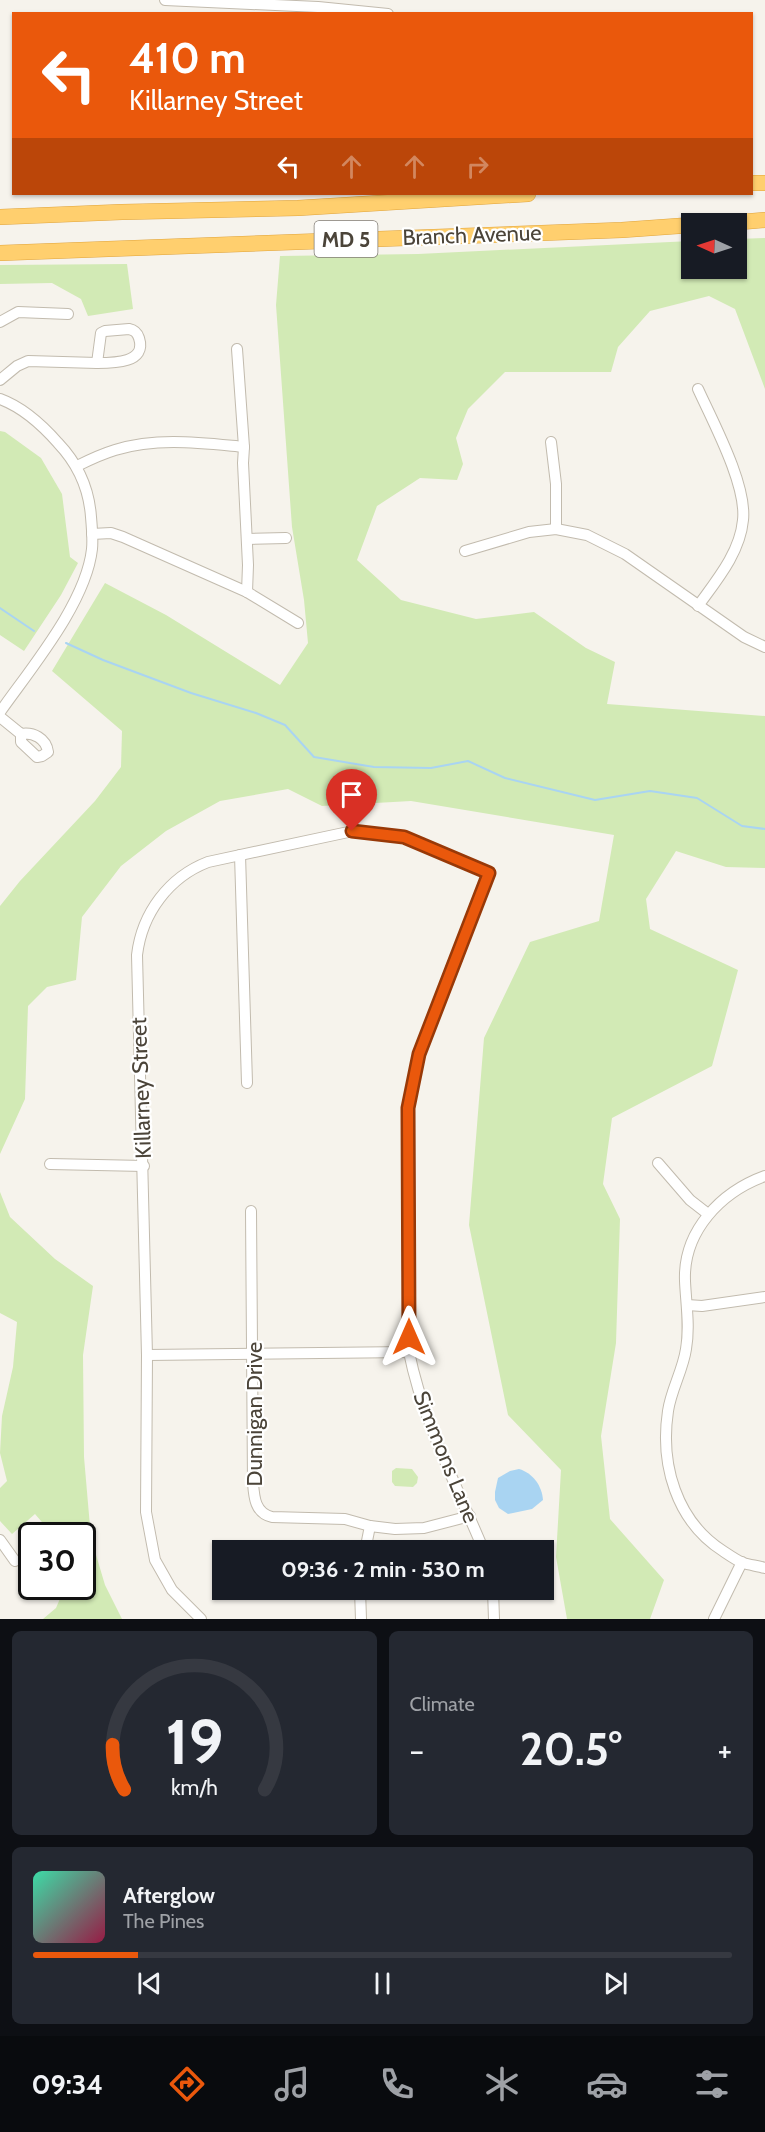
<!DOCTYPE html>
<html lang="en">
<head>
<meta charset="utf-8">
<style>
	:root { --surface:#171b24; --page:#242831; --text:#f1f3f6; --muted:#9ea1a6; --line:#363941; --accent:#ea580c }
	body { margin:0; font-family:Cabin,sans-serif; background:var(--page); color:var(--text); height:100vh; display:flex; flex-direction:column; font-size:22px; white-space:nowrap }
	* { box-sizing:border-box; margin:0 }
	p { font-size:20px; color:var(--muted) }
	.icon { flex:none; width:33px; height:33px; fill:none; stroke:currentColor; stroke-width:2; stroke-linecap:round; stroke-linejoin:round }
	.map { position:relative; height:1619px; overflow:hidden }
	.panel { display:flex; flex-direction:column; gap:12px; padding:12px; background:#0d0f14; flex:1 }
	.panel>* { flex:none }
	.top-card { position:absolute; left:12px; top:12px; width:741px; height:183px; border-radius:0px; box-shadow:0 2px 4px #0004; background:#ea580c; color:#fff; overflow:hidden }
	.needle { width:39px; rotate:273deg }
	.tools { position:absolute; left:681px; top:213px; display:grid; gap:12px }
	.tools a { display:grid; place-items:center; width:66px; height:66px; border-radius:0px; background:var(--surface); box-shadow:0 2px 4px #0004; font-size:30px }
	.speed { position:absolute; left:18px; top:1522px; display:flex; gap:12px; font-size:30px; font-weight:700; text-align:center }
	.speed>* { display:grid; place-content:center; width:78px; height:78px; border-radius:50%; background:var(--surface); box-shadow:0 2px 4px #0004; line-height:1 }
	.speed .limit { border:3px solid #111; border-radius:9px; background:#fff; color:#111 }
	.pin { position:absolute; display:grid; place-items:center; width:51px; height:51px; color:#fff; margin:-62px -26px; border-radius:50% 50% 50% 0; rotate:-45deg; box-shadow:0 0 6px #0007 }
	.pin .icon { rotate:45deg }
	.me { position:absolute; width:66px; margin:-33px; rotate:0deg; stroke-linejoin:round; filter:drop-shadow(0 0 4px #0008) }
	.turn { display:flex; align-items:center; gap:21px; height:126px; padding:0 18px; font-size:27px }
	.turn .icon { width:78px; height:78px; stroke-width:2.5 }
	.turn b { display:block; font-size:42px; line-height:51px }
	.lanes { display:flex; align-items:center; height:57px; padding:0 18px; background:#0003; justify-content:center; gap:30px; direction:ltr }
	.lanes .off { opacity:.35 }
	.big { font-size:45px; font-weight:700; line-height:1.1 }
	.panel .card { flex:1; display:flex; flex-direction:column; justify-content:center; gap:9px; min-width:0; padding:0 21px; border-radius:9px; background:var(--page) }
	.panel .dial { align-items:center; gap:0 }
	.dial svg { height:156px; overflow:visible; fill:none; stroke:var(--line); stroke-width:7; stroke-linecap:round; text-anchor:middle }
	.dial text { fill:var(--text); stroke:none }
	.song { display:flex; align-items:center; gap:18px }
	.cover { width:72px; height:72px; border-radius:9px; background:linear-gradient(135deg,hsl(160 70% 55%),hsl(340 70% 35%)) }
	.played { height:6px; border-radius:3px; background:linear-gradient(90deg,var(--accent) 15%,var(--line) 15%) }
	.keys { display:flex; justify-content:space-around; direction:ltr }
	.heat { display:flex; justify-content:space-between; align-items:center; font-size:33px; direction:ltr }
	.panel .tiles { flex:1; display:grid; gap:12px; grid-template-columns:1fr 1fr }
	.card:last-child { grid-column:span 2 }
	.trip { position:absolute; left:212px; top:1540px; width:342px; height:60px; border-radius:0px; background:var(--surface); box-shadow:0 2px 4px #0004; font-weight:700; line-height:60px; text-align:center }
	.menu { display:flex; height:96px; justify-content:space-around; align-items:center; background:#090b0e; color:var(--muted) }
	.menu .icon { width:42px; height:42px }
	.menu .active { color:var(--accent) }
	.menu b { font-size:27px; color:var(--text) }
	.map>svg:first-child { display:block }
	.green { fill:#d2eab5 }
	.water { fill:#a9d4f2 }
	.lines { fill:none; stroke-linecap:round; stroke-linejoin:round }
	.stream { stroke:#a9d4f2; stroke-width:2 }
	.minor-casing { stroke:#c2bbae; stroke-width:12 }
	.highway-casing { stroke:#e0a43c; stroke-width:16 }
	.minor { stroke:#fff; stroke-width:10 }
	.highway { stroke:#ffcf6e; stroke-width:15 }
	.route-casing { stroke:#983908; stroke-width:15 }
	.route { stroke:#ea580c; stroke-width:10 }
	.labels { text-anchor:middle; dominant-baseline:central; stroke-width:4.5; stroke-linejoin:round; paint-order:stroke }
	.shield { fill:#fff; stroke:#817c74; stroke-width:1.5 }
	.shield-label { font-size:21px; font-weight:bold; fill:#4b4439 }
	.street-label { font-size:22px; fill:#4b4439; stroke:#fff }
</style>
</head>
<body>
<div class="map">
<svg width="765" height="1619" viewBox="0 0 765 1619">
	<rect width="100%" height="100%" fill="#f6f3ec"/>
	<g class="green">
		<path d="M765,238v151l-30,-80 -26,-13 -59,15 -32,36 -7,25h-106l-37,37 -12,29 7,26 -6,16 -37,-2 -43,28 -20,54 44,40 75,19 58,-7 52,36 29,14 -8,42 158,12v152l-39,-1 -50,-16 -30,48 4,30 88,41 -26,96 -100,52 -9,66 17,35 -4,124 -15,93 9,83 54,61 -14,39h-83l-11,-62 5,-87 -53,-55 -39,-190 15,-187 46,-96 69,-21 15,-86 -203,-34 -89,5 -34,-17 -68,12 -54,30 -45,35 -39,51 -6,63 -29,7 -19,19 -3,93 -25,55v-248l20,-25 75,-80 26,-34 1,-36 -70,-60 53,-88 61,32 114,70 28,-42 -4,-43 -12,-73 -16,-222 4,-49 138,-2 273,-13 1,27h44l1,-29z"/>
		<path d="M127,264l6,45 -45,7 -7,-17 -29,-16 -52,1v-19z"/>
		<path d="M0,431l5,1 36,26 21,36 8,63 8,6 -17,32 -37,56 -24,-16z"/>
		<path d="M0,1192l10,25 45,42 38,27 -10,69 1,102 7,81 14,47 17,34h-79l13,-11 9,-21h17v-51h-28l-19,-22 -23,20 -12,-13v-33l7,-7 -7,-28 2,-37 11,-49 4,-45 -17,-9z"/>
		<path d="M396,1468l16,1 6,8 -1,6 -4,4 -18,-1 -3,-4v-11z"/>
	</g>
	<path class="water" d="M519,1469c14,4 23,17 24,31l-11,9 -19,4 -5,1 -9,-6 -4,-8v-8l3,-14 12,-7z"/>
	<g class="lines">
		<g class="stream">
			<path d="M0,608l34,23"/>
			<path d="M66,643l37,17 88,33 65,20 29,12 29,32 60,10 57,1 37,-7 37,17 90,22 55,-9 47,7 45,28 23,3"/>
		</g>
		<defs>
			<g id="minor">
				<path d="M165,0l153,7 70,7"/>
				<path d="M0,322l18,-10 50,2"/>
				<path d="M129,329c5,1 8,3 10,9 8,25 -25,25 -42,25l4,-30 4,-2z"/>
				<path d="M237,349l7,98 -1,16 5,102 -1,27"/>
				<path d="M0,380l17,-14 11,-5 69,2"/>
				<path d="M0,399c22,8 43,27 58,44 20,21 31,45 33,74 1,11 2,22 1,32 -6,54 -61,119 -92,163"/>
				<path d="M551,442l5,42v45"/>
				<path d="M77,466c12,-6 25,-12 38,-16 43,-13 86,-7 129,-3"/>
				<path d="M92,534l19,-1 12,4 124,55 51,31"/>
				<path d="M247,539l39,-1"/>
				<path d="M465,551l64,-19 27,-3 31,6 38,19 119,83 21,10"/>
				<path d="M698,606c18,-25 42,-53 45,-86 4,-35 -30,-98 -45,-131"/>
				<path d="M0,717l21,17v8l16,15 5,-1 6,-4c-2,-14 -15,-20 -27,-18"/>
				<path d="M240,855l7,228"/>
				<path d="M658,1163l32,37 18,14"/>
				<path d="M50,1164l94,2"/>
				<path d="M765,1176c-44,16 -82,55 -80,105 1,23 5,45 1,68 -3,21 -15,41 -18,62 -8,53 8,110 55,140 6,4 13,9 20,12 7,2 15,3 22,5"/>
				<path d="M251,1211l2,272c1,14 2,30 19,34l73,2 25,7 25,3 29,-1 46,-12"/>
				<path d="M687,1305l15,1 63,-9"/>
				<path d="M147,1355l262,-3"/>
				<path d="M0,1540l15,21"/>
				<path d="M365,1551l5,-25"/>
				<path d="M360,1590l1,29"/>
				<path d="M493,1590l1,29"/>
				<path d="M201,1619l-29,-29 -17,-30 -9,-48 1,-157 -10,-400c5,-42 32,-78 71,-93l145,-31 50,6 86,36 -70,181 -11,55 -1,28 2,215c14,70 48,134 75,199"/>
				<path d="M714,1619l28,-57"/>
			</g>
			<g id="highway">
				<path d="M752,183h13"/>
				<path d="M0,217l122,-5 176,-4 230,-14"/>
				<path d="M718,224l47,-4"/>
				<path d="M0,253l622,-23 70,-5"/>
			</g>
		</defs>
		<use href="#minor" class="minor-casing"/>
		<use href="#highway" class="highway-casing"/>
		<use href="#minor" class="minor"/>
		<use href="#highway" class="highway"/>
	</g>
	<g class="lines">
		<defs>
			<path id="route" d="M352,831l52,6 85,36 -70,181 -11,54 1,229"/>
		</defs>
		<use href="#route" class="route-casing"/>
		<use href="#route" class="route"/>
	</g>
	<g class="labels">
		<rect class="shield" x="314.5" y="221" width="63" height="36" rx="4.5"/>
		<g class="shield-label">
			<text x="346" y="239">MD 5</text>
		</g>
		<g class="street-label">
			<text transform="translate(472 235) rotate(-2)">Branch Avenue</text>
			<text transform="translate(141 1088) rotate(-92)">Killarney Street</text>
			<text transform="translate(254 1414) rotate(-90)">Dunnigan Drive</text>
			<text transform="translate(446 1457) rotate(68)">Simmons Lane</text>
		</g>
	</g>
</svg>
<div class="tools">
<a><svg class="needle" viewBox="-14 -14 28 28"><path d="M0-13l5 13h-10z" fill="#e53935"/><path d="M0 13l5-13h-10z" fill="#9ea1a6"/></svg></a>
</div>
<div class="speed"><div class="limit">30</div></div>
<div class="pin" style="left:352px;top:831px;background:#d93025"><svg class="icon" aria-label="arrive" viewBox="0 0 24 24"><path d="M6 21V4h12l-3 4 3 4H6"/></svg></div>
<svg class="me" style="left:409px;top:1337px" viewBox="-20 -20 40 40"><path d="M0-17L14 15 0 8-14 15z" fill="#ea580c" stroke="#fff" stroke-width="4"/></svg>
<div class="trip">09:36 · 2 min · 530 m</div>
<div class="top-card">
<div class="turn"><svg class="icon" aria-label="left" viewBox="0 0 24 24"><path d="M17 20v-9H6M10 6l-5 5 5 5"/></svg><div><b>410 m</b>Killarney Street</div></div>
<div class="lanes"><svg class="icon" aria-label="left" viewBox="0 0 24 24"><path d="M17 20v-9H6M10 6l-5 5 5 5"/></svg><svg class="icon off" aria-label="ahead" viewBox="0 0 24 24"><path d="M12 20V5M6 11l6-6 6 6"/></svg><svg class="icon off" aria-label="ahead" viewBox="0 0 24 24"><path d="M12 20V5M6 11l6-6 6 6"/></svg><svg class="icon off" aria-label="right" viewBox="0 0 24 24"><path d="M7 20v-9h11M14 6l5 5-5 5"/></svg></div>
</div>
</div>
<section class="panel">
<div class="tiles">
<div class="card dial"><svg viewBox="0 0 100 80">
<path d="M14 69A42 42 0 1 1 86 69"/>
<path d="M14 69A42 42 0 0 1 8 46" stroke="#ea580c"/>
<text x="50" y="56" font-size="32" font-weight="700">19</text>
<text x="50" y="72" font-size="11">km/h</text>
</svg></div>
<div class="card"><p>Climate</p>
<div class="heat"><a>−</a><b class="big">20.5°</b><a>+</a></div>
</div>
<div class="card">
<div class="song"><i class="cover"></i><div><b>Afterglow</b><p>The Pines</p></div></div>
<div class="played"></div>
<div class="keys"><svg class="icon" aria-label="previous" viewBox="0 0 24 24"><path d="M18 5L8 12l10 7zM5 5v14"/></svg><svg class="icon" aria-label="pause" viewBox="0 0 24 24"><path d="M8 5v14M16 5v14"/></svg><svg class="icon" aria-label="next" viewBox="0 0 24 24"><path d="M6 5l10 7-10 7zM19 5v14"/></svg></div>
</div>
</div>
</section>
<nav class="menu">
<b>09:34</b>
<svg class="icon active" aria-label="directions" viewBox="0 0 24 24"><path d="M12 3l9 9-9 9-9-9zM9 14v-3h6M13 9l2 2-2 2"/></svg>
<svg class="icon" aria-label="music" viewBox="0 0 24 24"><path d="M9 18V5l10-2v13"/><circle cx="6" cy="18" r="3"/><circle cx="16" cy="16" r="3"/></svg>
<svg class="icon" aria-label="phone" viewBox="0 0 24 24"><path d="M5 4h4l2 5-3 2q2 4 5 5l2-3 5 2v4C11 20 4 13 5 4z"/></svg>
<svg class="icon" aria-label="climate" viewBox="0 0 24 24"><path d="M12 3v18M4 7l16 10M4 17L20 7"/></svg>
<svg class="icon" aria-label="car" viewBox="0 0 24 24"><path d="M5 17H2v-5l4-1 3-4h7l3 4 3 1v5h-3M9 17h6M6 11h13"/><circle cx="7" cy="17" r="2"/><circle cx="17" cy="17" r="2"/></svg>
<svg class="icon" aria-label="filters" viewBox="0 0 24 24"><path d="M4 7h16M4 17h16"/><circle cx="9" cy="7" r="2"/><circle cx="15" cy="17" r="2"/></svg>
</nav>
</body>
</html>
